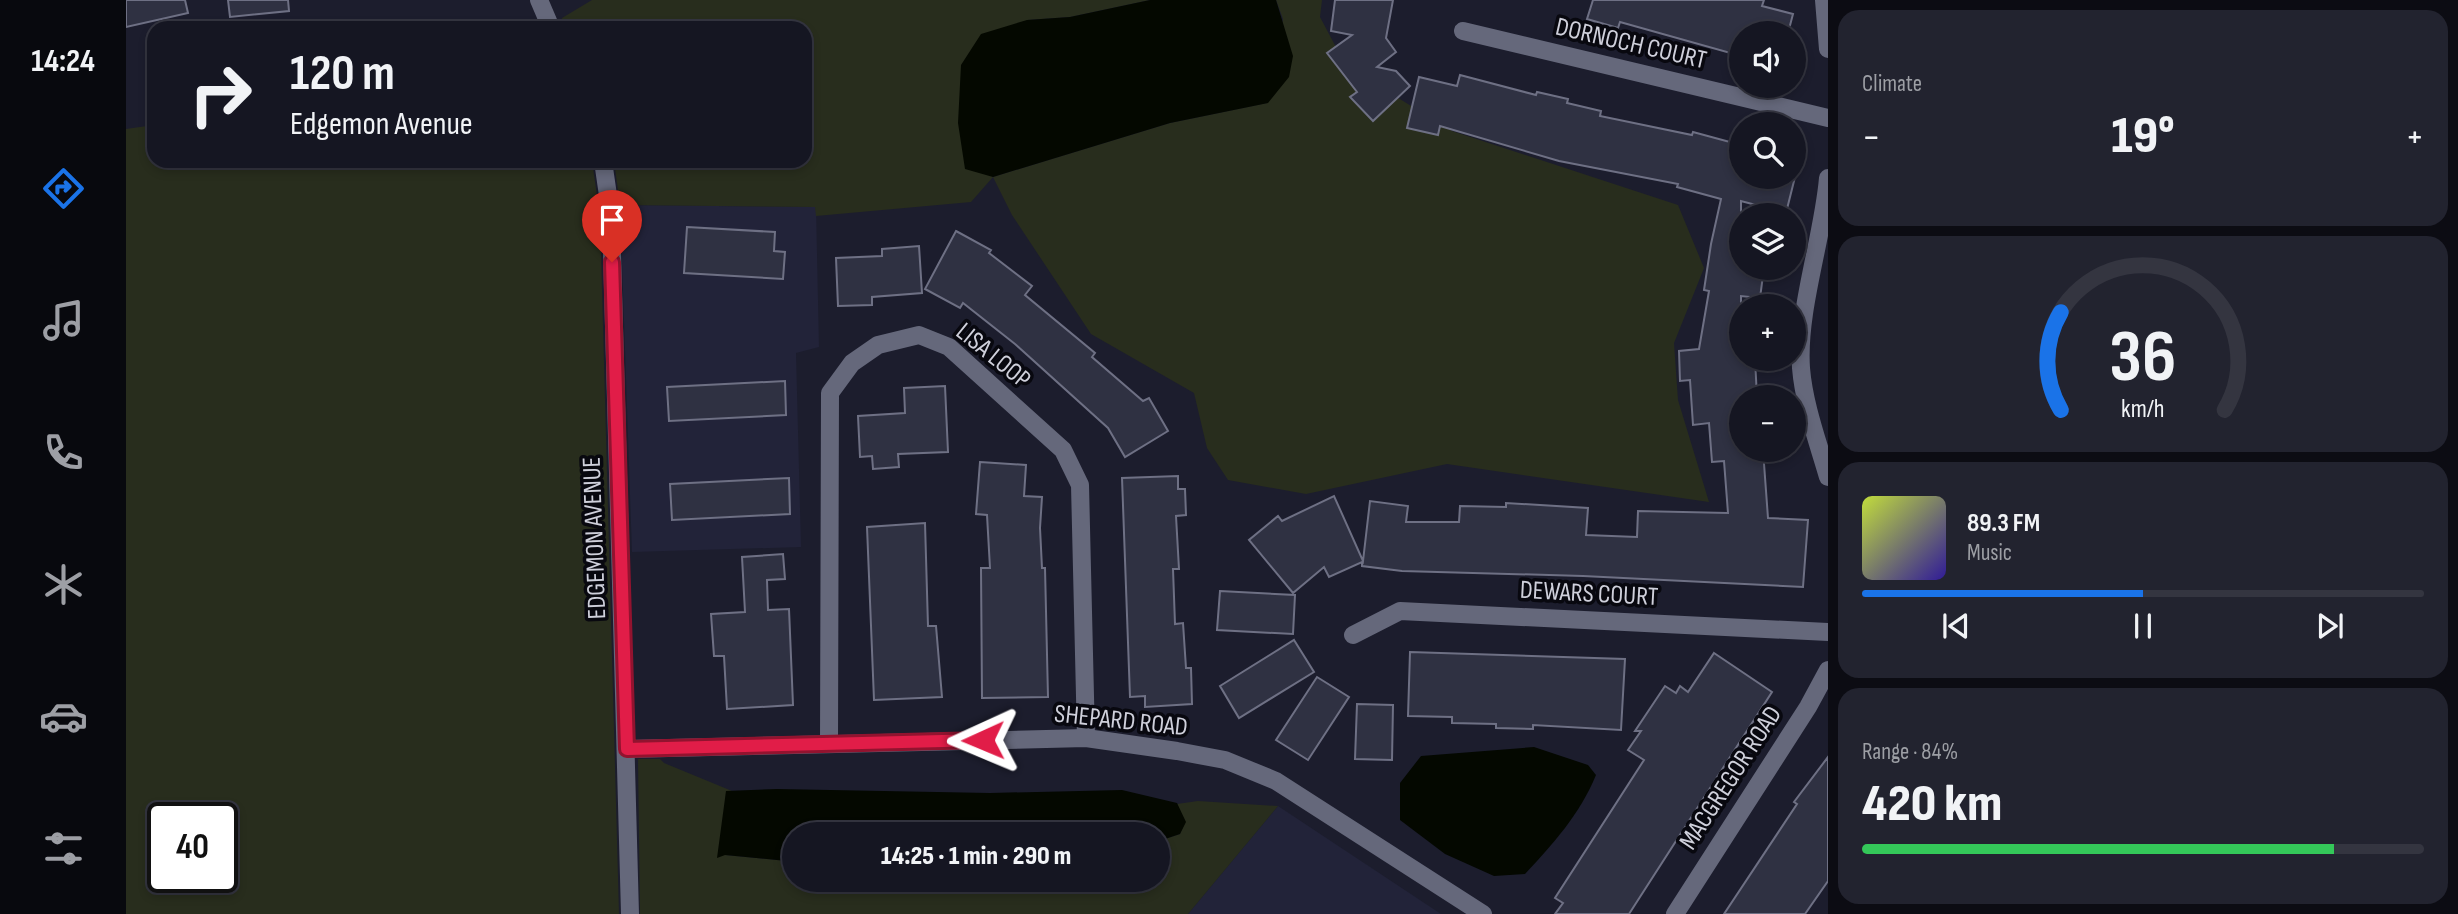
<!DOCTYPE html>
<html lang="en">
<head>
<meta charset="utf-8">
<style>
	:root { --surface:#151622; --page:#22232f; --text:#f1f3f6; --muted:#9d9fa5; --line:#343540; --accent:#1a73e8 }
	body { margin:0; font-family:"Sofia Sans Condensed",sans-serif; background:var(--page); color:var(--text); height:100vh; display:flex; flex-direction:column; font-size:26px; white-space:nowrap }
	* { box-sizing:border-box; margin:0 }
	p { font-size:23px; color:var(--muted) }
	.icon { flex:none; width:38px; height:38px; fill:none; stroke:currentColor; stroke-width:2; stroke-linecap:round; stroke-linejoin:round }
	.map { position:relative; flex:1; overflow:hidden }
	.details { display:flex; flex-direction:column; gap:10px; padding:10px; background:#0c0c13; width:630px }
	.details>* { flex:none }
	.guide { position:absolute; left:21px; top:21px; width:665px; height:147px; border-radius:21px; box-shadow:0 4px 10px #0003,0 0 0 2px var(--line); background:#151622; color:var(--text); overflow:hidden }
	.controls { position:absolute; left:1603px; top:21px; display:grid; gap:14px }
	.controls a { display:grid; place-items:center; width:77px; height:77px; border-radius:50%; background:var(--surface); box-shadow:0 4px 10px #0003,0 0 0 2px var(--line); font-size:35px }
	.speed { position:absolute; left:21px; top:802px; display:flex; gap:14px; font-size:35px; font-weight:700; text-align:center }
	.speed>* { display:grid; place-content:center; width:91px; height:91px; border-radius:50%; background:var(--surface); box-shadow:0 4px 10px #0003,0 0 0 2px var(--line); line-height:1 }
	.speed .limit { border:4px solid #111; border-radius:10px; background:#fff; color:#111 }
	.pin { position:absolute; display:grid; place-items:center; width:60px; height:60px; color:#fff; margin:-72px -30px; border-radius:50% 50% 50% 0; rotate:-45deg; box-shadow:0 0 7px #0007 }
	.pin .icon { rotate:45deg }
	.me { position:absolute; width:77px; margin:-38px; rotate:269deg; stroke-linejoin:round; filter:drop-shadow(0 0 5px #0008) }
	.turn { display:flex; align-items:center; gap:24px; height:147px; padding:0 28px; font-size:32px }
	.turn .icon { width:91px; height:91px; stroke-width:2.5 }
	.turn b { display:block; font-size:49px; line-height:60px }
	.big { font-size:52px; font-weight:800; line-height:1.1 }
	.details .tile { flex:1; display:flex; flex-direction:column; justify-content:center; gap:10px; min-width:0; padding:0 24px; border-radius:21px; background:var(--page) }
	.details .dial { align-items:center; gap:0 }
	.dial svg { height:182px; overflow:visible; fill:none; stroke:var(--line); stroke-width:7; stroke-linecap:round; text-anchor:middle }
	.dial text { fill:var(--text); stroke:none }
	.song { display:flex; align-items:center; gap:21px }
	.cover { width:84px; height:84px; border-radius:10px; background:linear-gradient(135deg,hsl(70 70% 55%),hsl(250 70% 35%)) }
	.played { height:7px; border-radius:4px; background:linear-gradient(90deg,var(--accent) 50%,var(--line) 50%) }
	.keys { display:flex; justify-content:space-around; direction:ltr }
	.heat { display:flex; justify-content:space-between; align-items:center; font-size:38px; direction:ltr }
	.charge { height:10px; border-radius:5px; background:linear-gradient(90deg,#34c759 84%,var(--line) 0) }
	.trip { position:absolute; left:656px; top:822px; width:388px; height:70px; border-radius:35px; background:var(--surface); box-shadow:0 4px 10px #0003,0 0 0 2px var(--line); font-weight:800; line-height:70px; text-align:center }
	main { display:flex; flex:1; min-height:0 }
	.tabs { display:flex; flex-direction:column; width:126px; justify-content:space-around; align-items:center; background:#08090e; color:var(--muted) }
	.tabs .icon { width:49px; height:49px }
	.tabs .selected { color:var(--accent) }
	.tabs b { font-size:32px; color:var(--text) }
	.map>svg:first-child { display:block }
	.built { fill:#222339 }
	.green { fill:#282d1d; fill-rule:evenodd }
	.water { fill:#040800 }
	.building { fill:#2f3142; stroke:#6e7084; stroke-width:2 }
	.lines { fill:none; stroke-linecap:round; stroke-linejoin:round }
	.minor { stroke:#65687b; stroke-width:18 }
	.route-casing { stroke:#92132f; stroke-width:18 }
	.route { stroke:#e11d48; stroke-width:12 }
	.labels { text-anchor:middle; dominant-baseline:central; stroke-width:7; stroke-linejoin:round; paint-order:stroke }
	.street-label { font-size:26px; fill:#cfd0db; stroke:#08080f }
</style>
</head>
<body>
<main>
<nav class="tabs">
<b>14:24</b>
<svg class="icon selected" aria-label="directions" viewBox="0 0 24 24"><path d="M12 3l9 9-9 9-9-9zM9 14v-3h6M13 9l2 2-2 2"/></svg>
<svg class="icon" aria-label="music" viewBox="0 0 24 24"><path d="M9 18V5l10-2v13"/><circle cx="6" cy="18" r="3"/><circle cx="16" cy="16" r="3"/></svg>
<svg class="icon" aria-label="phone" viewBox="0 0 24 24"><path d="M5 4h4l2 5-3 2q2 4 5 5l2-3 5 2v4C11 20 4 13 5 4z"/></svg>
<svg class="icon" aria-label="climate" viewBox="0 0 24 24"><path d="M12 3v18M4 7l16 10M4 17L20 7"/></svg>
<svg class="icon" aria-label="car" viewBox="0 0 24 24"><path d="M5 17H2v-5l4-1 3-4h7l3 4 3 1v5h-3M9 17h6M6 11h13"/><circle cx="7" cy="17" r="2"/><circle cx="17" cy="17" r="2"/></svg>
<svg class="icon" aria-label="filters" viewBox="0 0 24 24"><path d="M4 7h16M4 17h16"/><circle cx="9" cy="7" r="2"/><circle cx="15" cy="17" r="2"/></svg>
</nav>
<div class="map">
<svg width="1702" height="914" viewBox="0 0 1702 914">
	<rect width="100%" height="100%" fill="#1c1d2d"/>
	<g class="built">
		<path d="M494,205l196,2 3,140 -23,6 5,194 -169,5z"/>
		<path d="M1152,806l163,108h-253z"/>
	</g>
	<g class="green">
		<path d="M466,0h558l-80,17 -43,3 -34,157 177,-54 97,-20 16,-84 -7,-19h46l-2,17 26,49 106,65 226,74 26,63 -30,75 4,57 31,102 -262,-38 -141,30 -78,-14 -21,-32 -13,-55 -103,-59 -79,-119 -19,-38 -22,25 -155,14 -1,-9 -195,-2 -6,-44h191v-133h-242l-1,-10z"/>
		<path d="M28,125v36h438l8,55 19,698h-493v-785zM37,817h59v60h-59z"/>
		<path d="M512,759h22l4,4 68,28h-6l-1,64 62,6 7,-5v24h364l1,-39 21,-7 5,-12 -8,-18 21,-3 80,5 -90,108h-548z"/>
	</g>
	<g class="water">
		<path d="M1024,0h126l17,56 -4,21 -21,26 -98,20 -177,54 -28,-8 -7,-46 3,-58 20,-31 46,-14 43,-3z"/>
		<path d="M1408,747l54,18 8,10c-16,39 -43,69 -71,99l-31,2 -49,-22 -45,-34v-37l21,-27z"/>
		<path d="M651,789l213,4 132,-3 55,13 9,19 -6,12 -21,7 -1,-6h-364v21l-7,5 -62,-6 -8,3 9,-67z"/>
	</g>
	<g class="building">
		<path d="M0,0h59l3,13 -62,14z"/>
		<path d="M102,0h60l1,11 -59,6z"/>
		<path d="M1209,0h58l-7,38 10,14 -19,15 19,4 14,15 -37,35 -23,-24 7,-5 -30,-39 25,-18 -21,-4z"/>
		<path d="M1467,0h171l-2,6 31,8 -5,19h-47v23l-121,-34 -2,6 -31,-9z"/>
		<path d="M1334,75l76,20 1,-3 31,7 -1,4 34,8 -1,5 92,19 1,-3 48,13v32h54l-9,36 -45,-12v67h23l-4,30 -19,-2v63h14l2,38h-16v53h22l5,68 40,2 -5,67 -220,-11 -181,-5 -40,-5v-4l-33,15 -5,-10 -31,26 -44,-53 29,-24 4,5 52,-25 29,65 7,-60 38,5 -2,16h53l1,-16 46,1v-4l82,5 -2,27 51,2 1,-26 90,2 -4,-52 -12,1 -3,-39 -16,2 -3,-45 -10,1 -1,-30 20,-2 10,-58 -5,-1 7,-46 10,-45 -44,-12 1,-3 -119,-23 -119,-35 -2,9 -31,-7 12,-51 38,9z"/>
		<path d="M561,227l88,5 -1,19 11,1 -2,27 -99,-6z"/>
		<path d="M830,231l35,19 -2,3 43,33 -7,9 70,58 -3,4 51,44 6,-3 19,33 -43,26 -17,-29 -93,-84 -52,-41 -3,5 -35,-19z"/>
		<path d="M793,246l3,47 -50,4v8l-34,1 -2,-48 46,-2v-7z"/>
		<path d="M659,381l1,34 -117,6 -2,-34z"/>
		<path d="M819,386l3,66 -50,2 1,13 -26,2 -1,-13 -12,1 -2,-41 47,-3 -1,-25z"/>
		<path d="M854,462l46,3 -2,31 18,1 -2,31 2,40h3l3,129 -66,1 -1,-130h9l-3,-53 -11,-1z"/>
		<path d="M1052,476v13h7l1,26 -10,1 3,53h-6l2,55 8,-1 3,45h5l1,36 -47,3v-11l-15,1 -8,-219z"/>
		<path d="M663,478l1,36 -118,6 -2,-36z"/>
		<path d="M799,523l3,103h8l6,71 -68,3 -7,-173z"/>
		<path d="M657,554l2,25 -18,1 1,30 21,-1 4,96 -66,4 -3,-53h-10l-3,-42 34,-2 -3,-55z"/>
		<path d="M1094,591l75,4 -2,39 -76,-4z"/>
		<path d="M1168,640l20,32 -75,46 -19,-32z"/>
		<path d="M1284,652l215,7 -4,71 -88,-5v4l-37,-1v-4l-44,-1v-6l-44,-1z"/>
		<path d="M1588,653l58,39 -143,222h-74l8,-11 -8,-5 89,-138 -16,-10 13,-19h-6l30,-45 11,7 4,-7 8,6z"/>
		<path d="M1191,677l32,20 -41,63 -32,-20z"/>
		<path d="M1231,704l36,1 -1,55 -37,-1z"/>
		<path d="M1702,757v124l-23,33h-81l73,-110 -3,-2z"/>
	</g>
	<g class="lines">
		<g class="minor">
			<path d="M413,0l12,28"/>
			<path d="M1698,0l4,49"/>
			<path d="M1337,31l365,87"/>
			<path d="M477,161l8,55 19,698"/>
			<path d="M1702,178c-5,60 -31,132 -27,190 3,37 17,74 27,109"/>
			<path d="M1227,635l47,-24 428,21"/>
			<path d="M703,743l1,-350 22,-30 26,-18 41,-10 30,12 114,103 17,35 6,253"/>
			<path d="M501,749l459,-11 91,13 48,9 51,21 207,133"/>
			<path d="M1549,914l133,-207 20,-37"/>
		</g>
	</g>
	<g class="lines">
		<defs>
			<path id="route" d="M486,262l15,487 356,-9"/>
		</defs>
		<use href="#route" class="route-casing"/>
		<use href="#route" class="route"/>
	</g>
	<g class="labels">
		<g class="street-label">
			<text transform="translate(1505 44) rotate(13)">DORNOCH COURT</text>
			<text transform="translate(867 356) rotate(39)">LISA LOOP</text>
			<text transform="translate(469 538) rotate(-92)">EDGEMON AVENUE</text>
			<text transform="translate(1463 594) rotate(3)">DEWARS COURT</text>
			<text transform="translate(995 721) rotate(6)">SHEPARD ROAD</text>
			<text transform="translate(1605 778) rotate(-57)">MACGREGOR ROAD</text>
		</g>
	</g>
</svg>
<div class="controls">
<a><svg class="icon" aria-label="sound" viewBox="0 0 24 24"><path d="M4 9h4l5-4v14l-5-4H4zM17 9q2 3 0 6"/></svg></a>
<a><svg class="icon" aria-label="search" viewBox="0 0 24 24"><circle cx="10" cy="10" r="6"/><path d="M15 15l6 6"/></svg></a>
<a><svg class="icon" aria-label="layers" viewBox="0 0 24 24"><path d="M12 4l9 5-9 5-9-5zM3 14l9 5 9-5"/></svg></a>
<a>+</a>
<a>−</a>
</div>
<div class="speed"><div class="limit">40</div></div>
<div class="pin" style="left:486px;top:262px;background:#d93025"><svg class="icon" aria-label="arrive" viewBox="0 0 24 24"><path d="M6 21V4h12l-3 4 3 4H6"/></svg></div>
<svg class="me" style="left:857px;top:740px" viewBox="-20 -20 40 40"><path d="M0-17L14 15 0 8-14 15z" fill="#e11d48" stroke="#fff" stroke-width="4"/></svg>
<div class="trip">14:25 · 1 min · 290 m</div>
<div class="guide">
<div class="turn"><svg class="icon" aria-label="right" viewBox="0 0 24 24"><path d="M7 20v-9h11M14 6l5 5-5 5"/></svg><div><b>120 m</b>Edgemon Avenue</div></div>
</div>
</div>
<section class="details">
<div class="tile"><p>Climate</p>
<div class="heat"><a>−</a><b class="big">19°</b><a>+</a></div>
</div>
<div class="tile dial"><svg viewBox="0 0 100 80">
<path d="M14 69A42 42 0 1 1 86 69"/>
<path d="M14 69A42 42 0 0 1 14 26" stroke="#1a73e8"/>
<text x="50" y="56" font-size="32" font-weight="700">36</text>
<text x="50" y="72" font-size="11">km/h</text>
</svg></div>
<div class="tile">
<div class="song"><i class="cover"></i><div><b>89.3 FM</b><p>Music</p></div></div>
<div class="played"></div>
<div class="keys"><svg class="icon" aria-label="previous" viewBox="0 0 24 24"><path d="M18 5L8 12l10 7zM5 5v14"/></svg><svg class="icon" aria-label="pause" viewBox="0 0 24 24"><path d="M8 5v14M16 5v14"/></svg><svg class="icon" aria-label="next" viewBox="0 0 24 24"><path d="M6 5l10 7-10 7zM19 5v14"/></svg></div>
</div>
<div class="tile"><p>Range · 84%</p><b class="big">420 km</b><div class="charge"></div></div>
</section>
</main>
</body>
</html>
